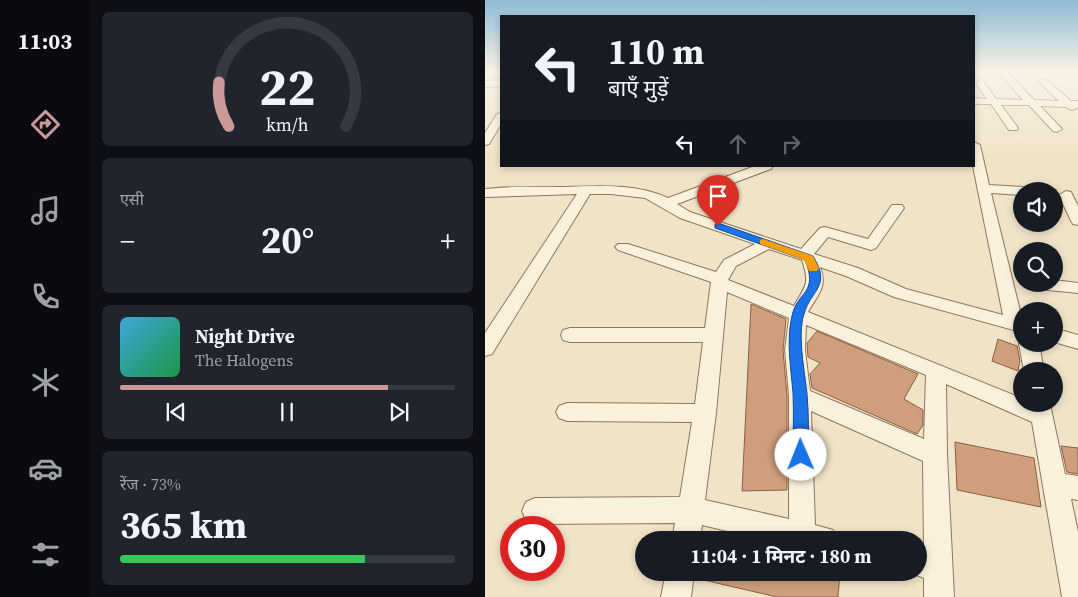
<!DOCTYPE html>
<html lang="hi">
<head>
<meta charset="utf-8">
<style>
	:root { --surface:#171b24; --page:#20242c; --text:#f1f3f6; --muted:#9ea1a6; --line:#363941; --accent:#cc999b }
	body { margin:0; font-family:"Source Serif 4","Noto Sans Devanagari",serif; background:var(--page); color:var(--text); height:100vh; display:flex; flex-direction:column; font-size:19px; white-space:nowrap }
	* { box-sizing:border-box; margin:0 }
	p { font-size:16px; color:var(--muted) }
	.icon { flex:none; width:28px; height:28px; fill:none; stroke:currentColor; stroke-width:2; stroke-linecap:round; stroke-linejoin:round }
	.map { position:relative; flex:1; overflow:hidden }
	.details { display:flex; flex-direction:column; gap:12px; padding:12px; background:#0d0f14; width:395px }
	.details>* { flex:none }
	.banner { position:absolute; left:15px; top:15px; width:475px; height:152px; border-radius:0px; box-shadow:0 2px 8px #0003; background:#171b24; color:var(--text); overflow:hidden }
	.controls { position:absolute; left:528px; top:182px; display:grid; gap:10px }
	.controls a { display:grid; place-items:center; width:50px; height:50px; border-radius:50%; background:var(--surface); box-shadow:0 2px 8px #0003; font-size:25px }
	.speed { position:absolute; left:15px; top:516px; display:flex; gap:10px; font-size:25px; font-weight:700; text-align:center }
	.speed>* { display:grid; place-content:center; width:65px; height:65px; border-radius:50%; background:var(--surface); box-shadow:0 2px 8px #0003; line-height:1 }
	.speed .limit { border:8px solid #d22; background:#fff; color:#111 }
	.pin { position:absolute; display:grid; place-items:center; width:42px; height:42px; color:#fff; margin:-51px -21px; border-radius:50% 50% 50% 0; rotate:-45deg; box-shadow:0 0 5px #0007 }
	.pin .icon { rotate:45deg }
	.me { position:absolute; width:55px; margin:-28px; rotate:359deg; stroke-linejoin:round; filter:drop-shadow(0 0 4px #0008) }
	.turn { display:flex; align-items:center; gap:18px; height:105px; padding:0 25px; font-size:22px }
	.turn .icon { width:65px; height:65px; stroke-width:2.5 }
	.turn b { display:block; font-size:35px; line-height:42px }
	.lanes { display:flex; align-items:center; height:48px; padding:0 25px; background:#0003; justify-content:center; gap:25px; direction:ltr }
	.lanes .off { opacity:.35 }
	.big { font-size:38px; font-weight:700; line-height:1.1 }
	.details .card { flex:1; display:flex; flex-direction:column; justify-content:center; gap:8px; min-width:0; padding:0 18px; border-radius:8px; background:var(--page) }
	.details .dial { align-items:center; gap:0 }
	.dial svg { height:130px; overflow:visible; fill:none; stroke:var(--line); stroke-width:7; stroke-linecap:round; text-anchor:middle }
	.dial text { fill:var(--text); stroke:none }
	.song { display:flex; align-items:center; gap:15px }
	.cover { width:60px; height:60px; border-radius:8px; background:linear-gradient(135deg,hsl(200 70% 55%),hsl(140 70% 35%)) }
	.played { height:5px; border-radius:2px; background:linear-gradient(90deg,var(--accent) 80%,var(--line) 80%) }
	.keys { display:flex; justify-content:space-around; direction:ltr }
	.heat { display:flex; justify-content:space-between; align-items:center; font-size:28px; direction:ltr }
	.charge { height:8px; border-radius:4px; background:linear-gradient(90deg,#34c759 73%,var(--line) 0) }
	.trip { position:absolute; left:150px; top:531px; width:292px; height:50px; border-radius:25px; background:var(--surface); box-shadow:0 2px 8px #0003; font-weight:700; line-height:50px; text-align:center }
	main { display:flex; flex:1; min-height:0 }
	.menu { display:flex; flex-direction:column; width:90px; justify-content:space-around; align-items:center; background:#090b0e; color:var(--muted) }
	.menu .icon { width:35px; height:35px }
	.menu .current { color:var(--accent) }
	.menu b { font-size:22px; color:var(--text) }
	.map>svg:first-child { display:block }
	.building { fill:#cf9f7d; stroke:#8d5f41 }
	.lines { fill:none; stroke-linecap:round; stroke-linejoin:round }
	.minor-casing { stroke:#8d765c; stroke-width:2 }
	.minor { fill:#faf1dc; fill-rule:evenodd }
	.route { fill:#1a73e8; stroke:#114b97 }
	.slow { fill:#f59e0b }
</style>
</head>
<body>
<main>
<nav class="menu">
<b>11:03</b>
<svg class="icon current" aria-label="directions" viewBox="0 0 24 24"><path d="M12 3l9 9-9 9-9-9zM9 14v-3h6M13 9l2 2-2 2"/></svg>
<svg class="icon" aria-label="music" viewBox="0 0 24 24"><path d="M9 18V5l10-2v13"/><circle cx="6" cy="18" r="3"/><circle cx="16" cy="16" r="3"/></svg>
<svg class="icon" aria-label="phone" viewBox="0 0 24 24"><path d="M5 4h4l2 5-3 2q2 4 5 5l2-3 5 2v4C11 20 4 13 5 4z"/></svg>
<svg class="icon" aria-label="climate" viewBox="0 0 24 24"><path d="M12 3v18M4 7l16 10M4 17L20 7"/></svg>
<svg class="icon" aria-label="car" viewBox="0 0 24 24"><path d="M5 17H2v-5l4-1 3-4h7l3 4 3 1v5h-3M9 17h6M6 11h13"/><circle cx="7" cy="17" r="2"/><circle cx="17" cy="17" r="2"/></svg>
<svg class="icon" aria-label="filters" viewBox="0 0 24 24"><path d="M4 7h16M4 17h16"/><circle cx="9" cy="7" r="2"/><circle cx="15" cy="17" r="2"/></svg>
</nav>
<section class="details">
<div class="card dial"><svg viewBox="0 0 100 80">
<path d="M14 69A42 42 0 1 1 86 69"/>
<path d="M14 69A42 42 0 0 1 8 42" stroke="#cc999b"/>
<text x="50" y="56" font-size="32" font-weight="700">22</text>
<text x="50" y="72" font-size="11">km/h</text>
</svg></div>
<div class="card"><p>एसी</p>
<div class="heat"><a>−</a><b class="big">20°</b><a>+</a></div>
</div>
<div class="card">
<div class="song"><i class="cover"></i><div><b>Night Drive</b><p>The Halogens</p></div></div>
<div class="played"></div>
<div class="keys"><svg class="icon" aria-label="previous" viewBox="0 0 24 24"><path d="M18 5L8 12l10 7zM5 5v14"/></svg><svg class="icon" aria-label="pause" viewBox="0 0 24 24"><path d="M8 5v14M16 5v14"/></svg><svg class="icon" aria-label="next" viewBox="0 0 24 24"><path d="M6 5l10 7-10 7zM19 5v14"/></svg></div>
</div>
<div class="card"><p>रेंज · 73%</p><b class="big">365 km</b><div class="charge"></div></div>
</section>
<div class="map">
<svg width="593" height="597" viewBox="0 0 593 597">
	<rect width="100%" height="100%" fill="#f0e4c8"/>
	<g class="building">
		<path d="M266,304l35,15 -3,31 4,46v94l-45,1z"/>
		<path d="M332,331l101,43 -14,25 19,11v15l-6,9 -105,-46 -2,-14 10,-11 -12,-6 -1,-14z"/>
		<path d="M513,339l19,7 3,15 -2,10 -26,-10z"/>
		<path d="M470,442l79,16 7,49 -84,-17z"/>
		<path d="M576,446l17,2v26l-11,-2z"/>
		<path d="M211,572h144l-2,25h-61l-82,-19z"/>
	</g>
	<g class="lines">
		<defs>
			<g id="minor">
				<path d="M514,73h9l26,27 25,1 -21,-20 7,-2 26,22h7v6l-6,3 -6,-3 -26,-1 22,23 -5,3 -4,-1 -24,-26h-28l17,23 -1,2h-8l-18,-26h-17v-6l13,1 -11,-16 4,-3 3,1 13,18 27,1z"/>
				<path d="M16,80v6l-16,1v-6z"/>
				<path d="M16,113v11l-12,20 -4,1v-12l12,-19z"/>
				<path d="M489,142l6,3 9,40 34,2 7,4h-9v4l-30,-2 30,122v17l-127,-35 -48,-21 -26,-9c8,19 -2,28 -12,45l213,86v6h29l15,70 13,2v24l-7,-1 7,33v65h-16l-30,-175 -86,-38 1,71 7,142h-30v-19l-15,-6h10v-23l5,1 -1,-89 -112,-50 4,114 18,5 4,10h-72l-63,-15 -2,15h-28l3,-17 -140,1 -9,-4 -4,-9 4,-9 9,-4 145,-1 12,-75 -125,-1 -8,-3 -3,-6 3,-6 8,-3 128,1 8,-62h-133l-7,-2 -2,-5 2,-5 7,-2h135l6,-46 -93,-32 -3,-3 3,-3h10l88,28 8,-12 31,-16 -75,-26 -35,-20 -34,-4h-21l-98,160 -7,2v-23l92,-139 -92,3v-8c26,-3 51,-2 77,-2 35,-1 73,-4 106,11l87,-32h18l-2,3 -94,35 13,8 111,37 19,-21 5,-1 43,12 24,-34h10l2,3 -28,40 -5,2 -43,-13 -14,17 44,14 48,21 97,26 -30,-149zM284,249l33,11c8,24 4,25 -8,46l-66,-26 8,-14zM242,292l62,26 -4,32 4,46v123l-84,-19 11,-87zM321,325l120,50 -2,64 -114,-48 -5,-41z"/>
				<path d="M581,191l5,1 7,14v19l-5,-1 -2,-3 -12,-26z"/>
				<path d="M569,280l24,3v10l-40,-4 -6,-1 -2,-4h24z"/>
				<path d="M569,328l24,7v14l-24,-7z"/>
				<path d="M536,341v3h18l5,27h-20l-5,-27z"/>
				<path d="M181,572h28l-3,25h-30z"/>
			</g>
		</defs>
		<use href="#minor" class="minor-casing"/>
		<use href="#minor" class="minor"/>
	</g>
	<linearGradient id="sky" x2="0" y2="1"><stop stop-color="#8fbad6"/><stop offset="0.46" stop-color="#f8f3e6"/><stop offset="1" stop-color="#f8f3e6" stop-opacity="0"/></linearGradient>
	<rect width="593" height="157" fill="url(#sky)"/>
	<path class="route" d="M233,223l95,33c19,31 -2,33 -9,58 -7,21 1,59 3,80 2,20 1,41 2,61l-3,5 -5,2 -5,-2 -3,-5c0,-20 1,-41 0,-62 -2,-25 -7,-52 -1,-77 5,-25 27,-22 13,-56l-90,-32v-4z"/>
	<path class="slow" d="M278,239l50,17 6,12 -2,3h-8l-5,-11 -44,-16v-4z"/>
</svg>
<div class="controls">
<a><svg class="icon" aria-label="sound" viewBox="0 0 24 24"><path d="M4 9h4l5-4v14l-5-4H4zM17 9q2 3 0 6"/></svg></a>
<a><svg class="icon" aria-label="search" viewBox="0 0 24 24"><circle cx="10" cy="10" r="6"/><path d="M15 15l6 6"/></svg></a>
<a>+</a>
<a>−</a>
</div>
<div class="speed"><div class="limit">30</div></div>
<div class="pin" style="left:233px;top:226px;background:#d93025"><svg class="icon" aria-label="arrive" viewBox="0 0 24 24"><path d="M6 21V4h12l-3 4 3 4H6"/></svg></div>
<svg class="me" style="left:316px;top:455px" viewBox="-20 -20 40 40"><circle r="19" fill="#fff"/><path d="M0-13L10 11 0 6-10 11z" fill="#1a73e8"/></svg>
<div class="trip">11:04 · 1 मिनट · 180 m</div>
<div class="banner">
<div class="turn"><svg class="icon" aria-label="left" viewBox="0 0 24 24"><path d="M17 20v-9H6M10 6l-5 5 5 5"/></svg><div><b>110 m</b>बाएँ मुड़ें</div></div>
<div class="lanes"><svg class="icon" aria-label="left" viewBox="0 0 24 24"><path d="M17 20v-9H6M10 6l-5 5 5 5"/></svg><svg class="icon off" aria-label="ahead" viewBox="0 0 24 24"><path d="M12 20V5M6 11l6-6 6 6"/></svg><svg class="icon off" aria-label="right" viewBox="0 0 24 24"><path d="M7 20v-9h11M14 6l5 5-5 5"/></svg></div>
</div>
</div>
</main>
</body>
</html>
